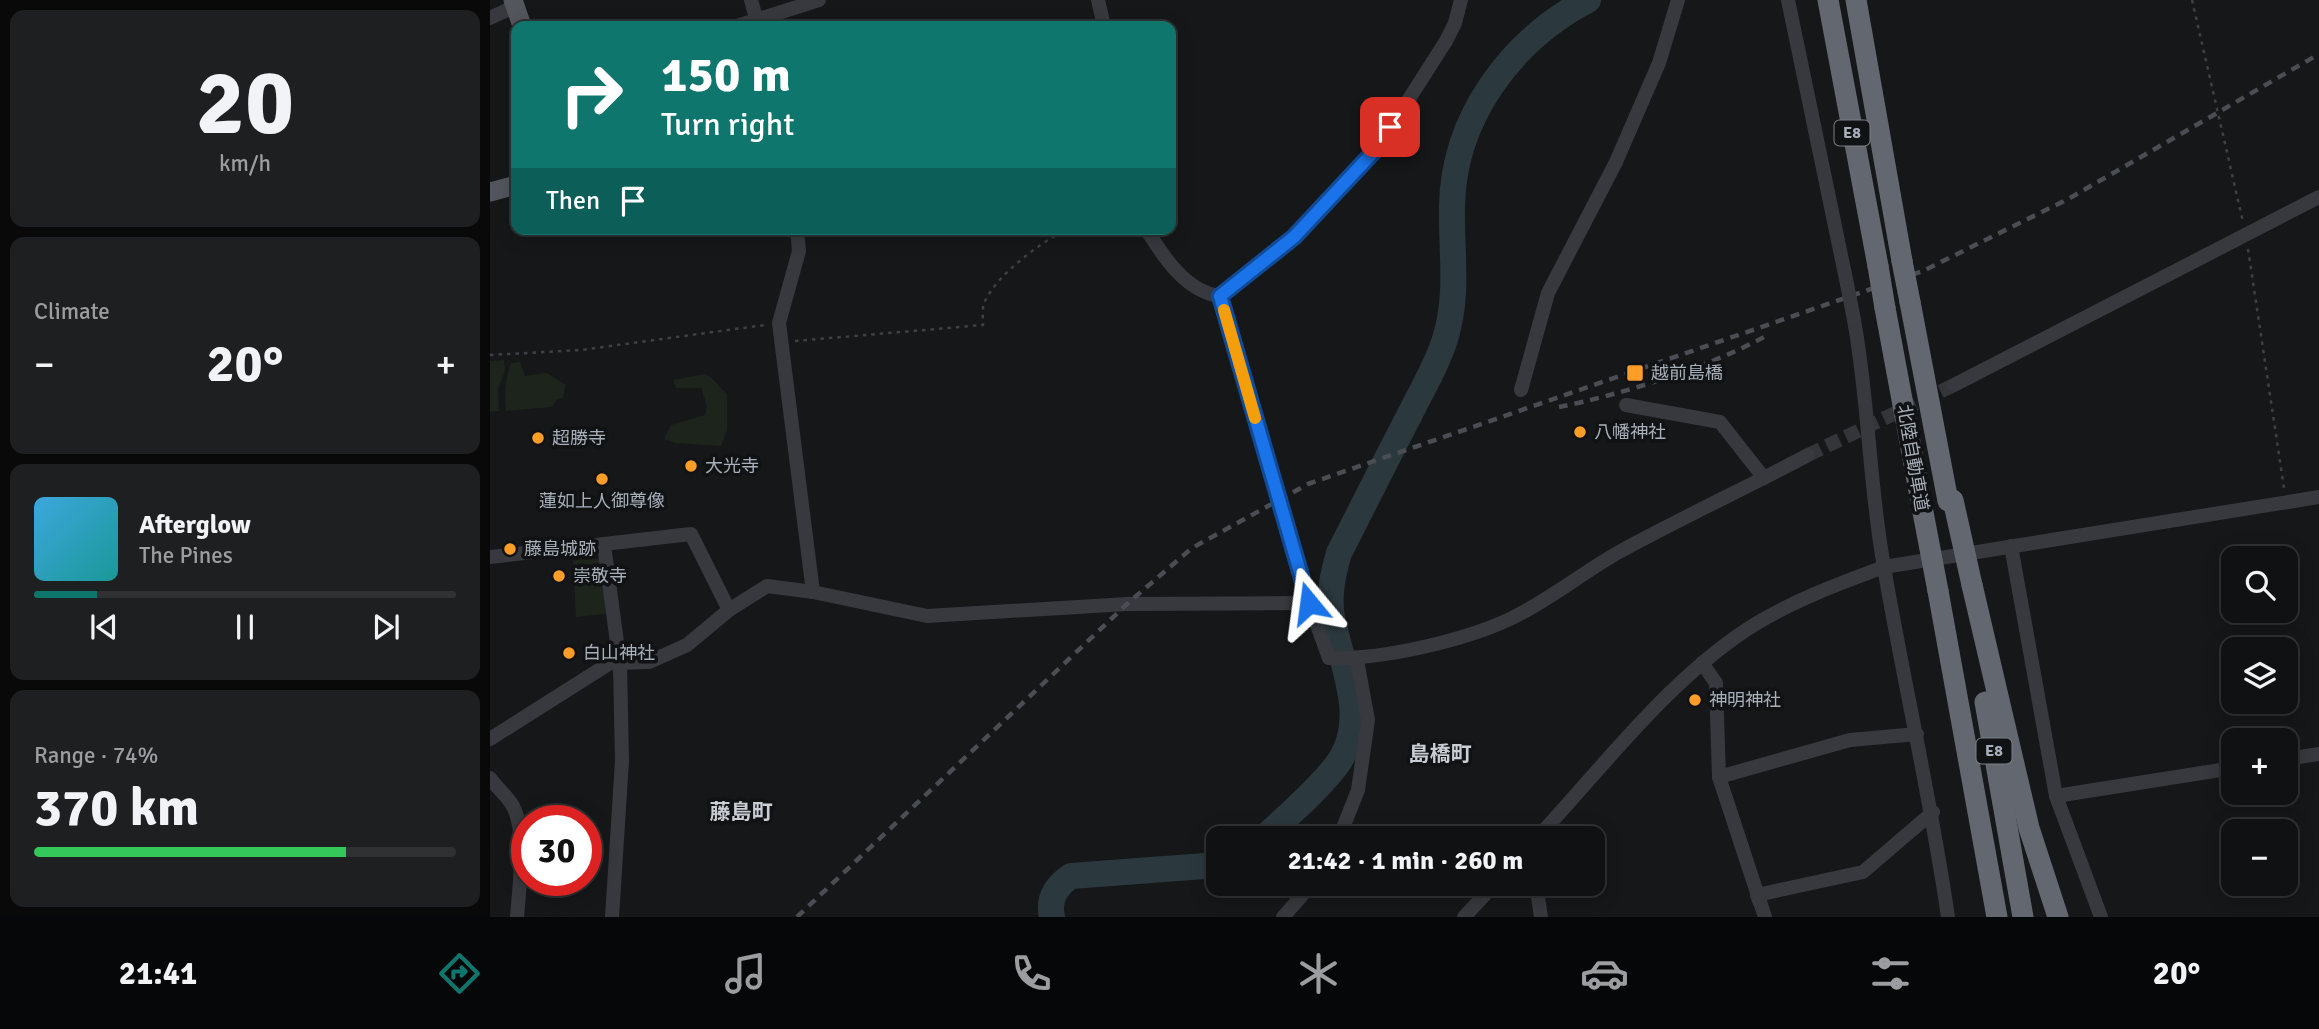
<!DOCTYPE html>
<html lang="en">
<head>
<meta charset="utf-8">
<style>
	:root { --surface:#101113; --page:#1e1f21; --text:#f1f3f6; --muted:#9c9da0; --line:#303133; --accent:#0f766e }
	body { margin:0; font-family:Signika,"Noto Sans JP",sans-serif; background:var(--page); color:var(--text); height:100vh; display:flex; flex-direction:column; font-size:26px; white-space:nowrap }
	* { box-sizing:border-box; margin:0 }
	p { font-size:23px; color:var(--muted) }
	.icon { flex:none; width:38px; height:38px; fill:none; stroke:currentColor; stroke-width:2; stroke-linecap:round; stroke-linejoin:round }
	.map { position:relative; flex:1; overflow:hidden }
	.panel { display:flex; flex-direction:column; gap:10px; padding:10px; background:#09090a; width:490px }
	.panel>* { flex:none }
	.banner { position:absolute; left:21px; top:21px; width:665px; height:214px; border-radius:14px; box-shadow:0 4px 18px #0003,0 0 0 2px var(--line); background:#0f766e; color:#fff; overflow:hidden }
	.tools { position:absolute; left:1731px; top:546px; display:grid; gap:14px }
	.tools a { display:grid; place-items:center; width:77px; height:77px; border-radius:14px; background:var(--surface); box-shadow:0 4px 18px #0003,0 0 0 2px var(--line); font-size:35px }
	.speed { position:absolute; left:21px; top:805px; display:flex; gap:14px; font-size:35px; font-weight:700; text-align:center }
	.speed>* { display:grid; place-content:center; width:91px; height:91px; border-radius:50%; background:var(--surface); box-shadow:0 4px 18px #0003,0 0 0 2px var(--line); line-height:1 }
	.speed .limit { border:10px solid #d22; background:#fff; color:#111 }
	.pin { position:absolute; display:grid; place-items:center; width:60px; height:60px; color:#fff; margin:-30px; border-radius:14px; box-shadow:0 4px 10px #0006 }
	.me { position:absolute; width:77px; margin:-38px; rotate:344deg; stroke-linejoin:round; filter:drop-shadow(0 0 5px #0008) }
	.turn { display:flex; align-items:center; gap:24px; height:147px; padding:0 35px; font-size:32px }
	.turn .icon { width:91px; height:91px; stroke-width:2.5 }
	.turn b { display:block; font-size:49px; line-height:60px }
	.then { display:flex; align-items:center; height:66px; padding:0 35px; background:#0003; gap:14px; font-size:26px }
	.big { font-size:52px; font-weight:800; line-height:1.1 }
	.panel .widget { flex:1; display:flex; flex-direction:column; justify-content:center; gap:10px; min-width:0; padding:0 24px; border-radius:14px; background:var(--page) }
	.panel .dial { align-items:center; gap:0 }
	.dial b { font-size:91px; line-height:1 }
	.song { display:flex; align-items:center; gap:21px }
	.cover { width:84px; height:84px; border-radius:10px; background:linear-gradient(135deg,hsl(200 70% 55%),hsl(180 70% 35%)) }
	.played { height:7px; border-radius:4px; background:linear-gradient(90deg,var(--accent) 15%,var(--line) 15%) }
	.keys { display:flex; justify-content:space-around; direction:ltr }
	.heat { display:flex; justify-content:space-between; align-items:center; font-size:38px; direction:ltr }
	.charge { height:10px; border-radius:5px; background:linear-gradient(90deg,#34c759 74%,var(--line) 0) }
	.trip { position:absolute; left:716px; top:826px; width:399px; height:70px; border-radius:14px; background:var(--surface); box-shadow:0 4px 18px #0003,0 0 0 2px var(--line); font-weight:800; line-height:70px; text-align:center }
	.menu { display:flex; height:112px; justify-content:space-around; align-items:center; background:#060708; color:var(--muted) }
	.menu .icon { width:49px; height:49px }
	.menu .on { color:var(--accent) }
	.menu b { font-size:32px; color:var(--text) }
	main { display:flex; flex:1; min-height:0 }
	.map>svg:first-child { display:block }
	.green { fill:#1c241c }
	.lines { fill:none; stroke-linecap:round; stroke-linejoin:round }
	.river { stroke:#2b383e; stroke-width:26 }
	.minor-tunnel { stroke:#333539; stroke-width:14; stroke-dasharray:14 7; stroke-linecap:butt }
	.path { stroke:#3d4045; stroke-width:2.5; stroke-dasharray:3.5 5; stroke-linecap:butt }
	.minor { stroke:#37393e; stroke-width:14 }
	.major { stroke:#53565d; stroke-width:19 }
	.highway { stroke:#636870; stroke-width:21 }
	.rail { stroke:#4a4d53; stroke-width:4.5; stroke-dasharray:9 7; stroke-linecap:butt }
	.minor-bridge { stroke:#37393e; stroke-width:14 }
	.highway-bridge { stroke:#636870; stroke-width:21 }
	.route-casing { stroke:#114b97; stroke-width:18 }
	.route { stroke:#1a73e8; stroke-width:12 }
	.slow { stroke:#f59e0b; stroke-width:12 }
	.poi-dot { fill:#ff9d28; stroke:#111214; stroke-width:2.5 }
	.labels { text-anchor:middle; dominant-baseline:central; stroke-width:7; stroke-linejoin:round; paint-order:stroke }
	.shield { fill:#111214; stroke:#7a8088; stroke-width:2 }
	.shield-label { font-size:16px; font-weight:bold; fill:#a7afba }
	.poi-label { font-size:18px; fill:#a7afba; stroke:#111214; text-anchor:start }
	.street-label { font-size:18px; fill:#a7afba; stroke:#111214 }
	.quarter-label { font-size:21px; font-weight:bold; fill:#c9ced5; stroke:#111214 }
</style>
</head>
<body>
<main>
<section class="panel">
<div class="widget dial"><b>20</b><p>km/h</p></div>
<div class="widget"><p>Climate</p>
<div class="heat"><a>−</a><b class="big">20°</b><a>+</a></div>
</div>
<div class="widget">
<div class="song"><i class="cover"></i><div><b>Afterglow</b><p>The Pines</p></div></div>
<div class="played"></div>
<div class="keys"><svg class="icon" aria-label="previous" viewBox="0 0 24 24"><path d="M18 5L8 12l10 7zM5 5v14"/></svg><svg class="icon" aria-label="pause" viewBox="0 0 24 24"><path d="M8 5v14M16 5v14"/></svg><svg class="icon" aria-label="next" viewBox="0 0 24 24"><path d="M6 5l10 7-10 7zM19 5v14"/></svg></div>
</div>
<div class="widget"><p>Range · 74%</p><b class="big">370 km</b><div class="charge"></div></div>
</section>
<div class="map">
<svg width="1829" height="917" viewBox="0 0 1829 917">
	<rect width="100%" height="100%" fill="#161719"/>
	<g class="green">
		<path d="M14,360l1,11 -7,18 1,22 -9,1v-51z"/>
		<path d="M30,362l5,14 22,-3 19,12 -3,13 -6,1 -5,8 -46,4c-2,-17 -1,-32 5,-48z"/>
		<path d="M215,374c11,5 13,13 22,20v36l-6,16 -46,-3 -11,-4 7,-14 34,-10 2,-9 -6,-18h-25l-3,-8z"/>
		<path d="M111,558l6,56 -31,3 -3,-57z"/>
	</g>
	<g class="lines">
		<g class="river">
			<path d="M774,838c24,-23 52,-46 72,-72 35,-46 5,-101 -4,-149 -4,-22 1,-43 7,-64 23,-45 46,-91 70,-137 12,-25 28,-50 36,-77 14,-44 6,-87 7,-132 1,-88 58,-166 136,-207"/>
			<path d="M562,917c-4,-18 4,-31 19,-41l147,-11"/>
		</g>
		<path class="minor-tunnel" d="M1318,455l146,-70"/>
		<g class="path">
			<path d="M1702,0l51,222"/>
			<path d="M1758,249l36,239"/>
			<path d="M305,341l188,-16c0,-7 -1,-17 1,-22 13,-29 56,-60 83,-74"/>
			<path d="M0,355l91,-5 184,-25"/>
		</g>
		<g class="minor">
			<path d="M261,0l7,25"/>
			<path d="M608,0l6,26"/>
			<path d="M1298,0l59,284"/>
			<path d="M0,18l26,-12"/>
			<path d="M247,26l82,-26"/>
			<path d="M307,229l2,22 -20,72 34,269"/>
			<path d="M656,229c17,27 39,62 73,67l75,-59 85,-91 67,-105 9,-18 6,-23"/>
			<path d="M729,296l90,307 20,55c51,2 134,-17 181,-39 38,-18 72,-46 109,-67 62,-34 127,-64 189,-97"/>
			<path d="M1364,320c15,82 15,165 30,247 20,117 47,232 64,350"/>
			<path d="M1464,385l365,-188"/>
			<path d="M1031,390l27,-97 68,-131 43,-99 19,-63"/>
			<path d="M1136,405l94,17 44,56"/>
			<path d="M114,545l16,120 2,96 -10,156"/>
			<path d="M1521,546l45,250 45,121"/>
			<path d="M0,557l201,-23 38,76"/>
			<path d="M1212,663l14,20 3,94 46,140"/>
			<path d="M0,739l120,-76 39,-1 38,-17 42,-35 38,-24 46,6 114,24 200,-12 182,-1"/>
			<path d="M1796,759l33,-5"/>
			<path d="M1229,777l131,-37 67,-6"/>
			<path d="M0,778c6,9 15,16 21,25 17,25 8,85 6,114"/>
			<path d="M1566,796l177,-28"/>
			<path d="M849,838l19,-48 10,-70 -11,-60"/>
			<path d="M1047,838c67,-72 135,-163 220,-215 40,-24 84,-40 127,-56l435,-70"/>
			<path d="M1046,884l5,33"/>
			<path d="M1270,903l-3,-8 106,-23 70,-60"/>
			<path d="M793,917l29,-33"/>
			<path d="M974,917l31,-33"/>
		</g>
		<g class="major">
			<path d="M23,0l9,26"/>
			<path d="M0,192l26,-7"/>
		</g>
		<g class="highway">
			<path d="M1338,0l50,266"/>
			<path d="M1366,0l46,261"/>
			<path d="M1420,302l38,199"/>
			<path d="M1395,308l37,199"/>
			<path d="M1482,585l57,243 29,89"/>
			<path d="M1448,591l59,326"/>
			<path d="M1495,702l38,215"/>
		</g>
		<g class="rail">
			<path d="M1069,407c61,-12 150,-40 205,-70"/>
			<path d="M307,917l330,-313 65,-56 116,-64 615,-213 147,-73 249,-144"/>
		</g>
		<path class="minor-bridge" d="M1357,284l7,36"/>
		<g class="highway-bridge">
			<path d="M1412,261l8,41"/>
			<path d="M1388,266l7,42"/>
			<path d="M1463,500l19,85"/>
			<path d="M1432,507l16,84"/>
		</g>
	</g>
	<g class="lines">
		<defs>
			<path id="route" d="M819,603l-89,-307 74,-59 85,-91 11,-19"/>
		</defs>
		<use href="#route" class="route-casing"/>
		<use href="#route" class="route"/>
		<path class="slow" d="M734,310l31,108"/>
	</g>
	<g class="poi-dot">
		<rect x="1136" y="364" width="18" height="18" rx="3.5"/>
		<circle cx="1090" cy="432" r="7"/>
		<circle cx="48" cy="438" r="7"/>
		<circle cx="201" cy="466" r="7"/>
		<circle cx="112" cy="479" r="7"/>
		<circle cx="20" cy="549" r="7"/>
		<circle cx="69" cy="576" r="7"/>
		<circle cx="79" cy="653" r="7"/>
		<circle cx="1205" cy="700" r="7"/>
	</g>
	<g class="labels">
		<g class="shield">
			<rect x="1344.5" y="120.5" width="35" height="25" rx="5"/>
			<rect x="1486.5" y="738.5" width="35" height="25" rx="5"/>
		</g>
		<g class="shield-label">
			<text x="1362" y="133">E8</text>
			<text x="1504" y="751">E8</text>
		</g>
		<g class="poi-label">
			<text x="1161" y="373">越前島橋</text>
			<text x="1104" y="432">八幡神社</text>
			<text x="62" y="438">超勝寺</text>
			<text x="215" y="466">大光寺</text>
			<text x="112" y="501" text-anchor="middle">蓮如上人御尊像</text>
			<text x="34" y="549">藤島城跡</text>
			<text x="83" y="576">崇敬寺</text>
			<text x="93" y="653">白山神社</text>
			<text x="1219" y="700">神明神社</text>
		</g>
		<g class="street-label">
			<text transform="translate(1423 458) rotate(80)">北陸自動車道</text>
		</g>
		<g class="quarter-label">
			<text x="950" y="754">島橋町</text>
			<text x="251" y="812">藤島町</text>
		</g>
	</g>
</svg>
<div class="tools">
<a><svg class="icon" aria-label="search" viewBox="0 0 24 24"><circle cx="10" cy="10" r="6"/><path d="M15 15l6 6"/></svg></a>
<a><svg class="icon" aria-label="layers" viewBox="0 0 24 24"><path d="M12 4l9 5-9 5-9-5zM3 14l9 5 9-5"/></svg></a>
<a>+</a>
<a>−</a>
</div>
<div class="speed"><div class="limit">30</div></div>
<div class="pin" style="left:900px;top:127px;background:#d93025"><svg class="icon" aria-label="arrive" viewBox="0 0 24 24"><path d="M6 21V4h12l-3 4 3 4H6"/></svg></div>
<svg class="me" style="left:819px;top:603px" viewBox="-20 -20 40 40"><path d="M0-17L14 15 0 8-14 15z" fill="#1a73e8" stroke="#fff" stroke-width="4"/></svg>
<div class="trip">21:42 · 1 min · 260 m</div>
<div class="banner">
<div class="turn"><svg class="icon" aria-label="right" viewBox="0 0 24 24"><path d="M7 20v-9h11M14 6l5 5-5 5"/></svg><div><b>150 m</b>Turn right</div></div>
<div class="then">Then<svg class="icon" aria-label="arrive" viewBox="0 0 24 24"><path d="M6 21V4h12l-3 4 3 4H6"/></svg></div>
</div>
</div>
</main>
<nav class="menu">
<b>21:41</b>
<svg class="icon on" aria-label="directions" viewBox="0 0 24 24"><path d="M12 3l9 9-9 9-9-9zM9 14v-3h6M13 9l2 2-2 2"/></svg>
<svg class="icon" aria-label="music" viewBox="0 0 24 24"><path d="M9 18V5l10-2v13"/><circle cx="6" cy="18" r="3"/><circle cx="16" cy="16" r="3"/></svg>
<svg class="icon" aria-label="phone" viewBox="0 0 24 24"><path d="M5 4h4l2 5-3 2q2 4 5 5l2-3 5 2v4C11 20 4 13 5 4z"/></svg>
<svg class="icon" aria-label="climate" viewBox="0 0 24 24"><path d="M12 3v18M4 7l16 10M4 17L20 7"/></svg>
<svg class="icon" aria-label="car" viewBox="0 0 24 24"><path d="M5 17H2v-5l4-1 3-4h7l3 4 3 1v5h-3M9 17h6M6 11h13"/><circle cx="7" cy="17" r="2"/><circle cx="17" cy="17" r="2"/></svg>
<svg class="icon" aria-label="filters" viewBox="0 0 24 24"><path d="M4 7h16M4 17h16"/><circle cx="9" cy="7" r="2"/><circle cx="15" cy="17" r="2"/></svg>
<b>20°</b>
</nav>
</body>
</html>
